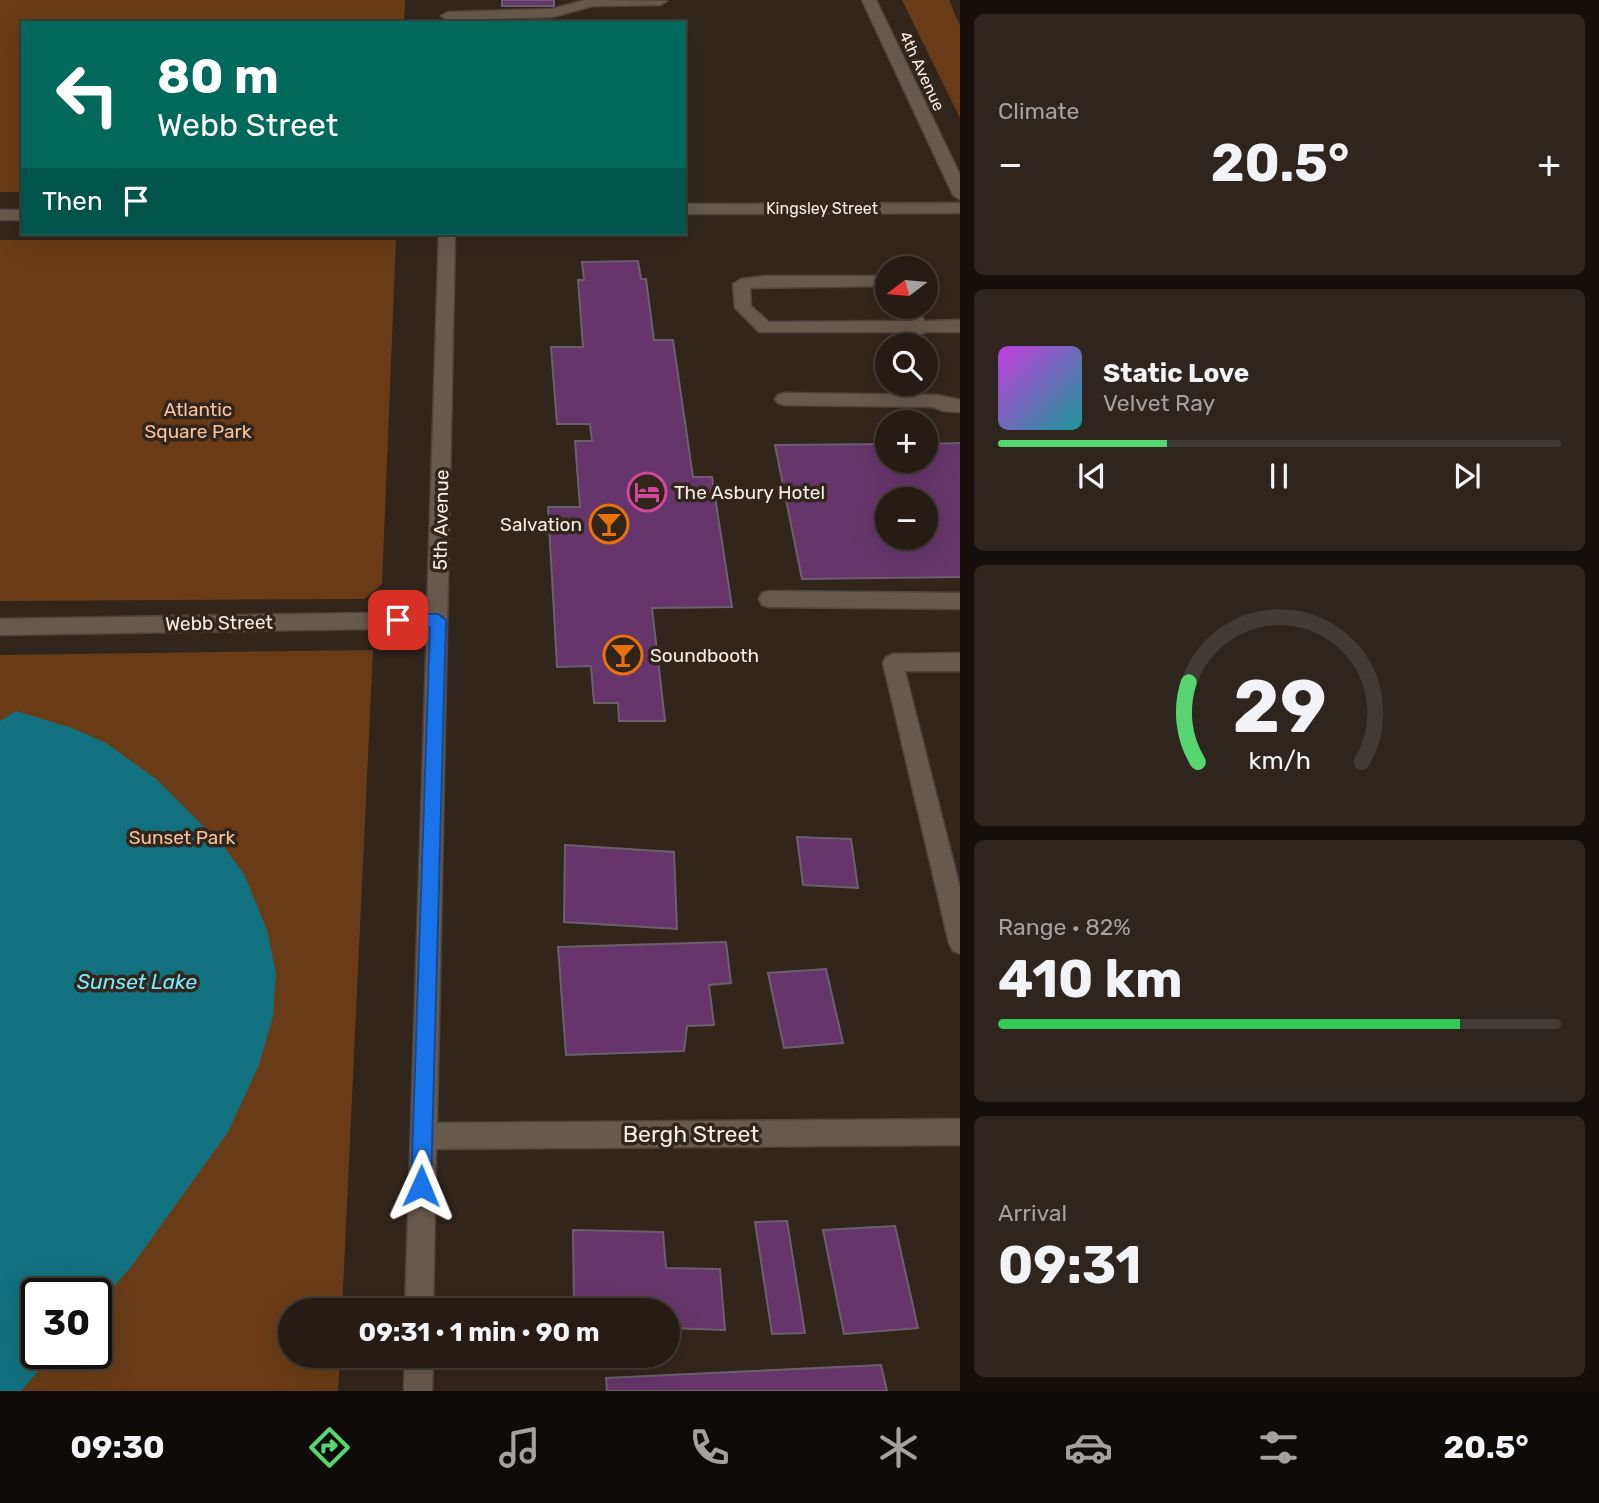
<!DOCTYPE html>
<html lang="en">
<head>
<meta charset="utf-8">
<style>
	:root { --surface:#261c15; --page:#2e251e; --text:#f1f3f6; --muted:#a4a1a0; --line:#423a34; --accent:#57d570 }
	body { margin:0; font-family:Rubik,sans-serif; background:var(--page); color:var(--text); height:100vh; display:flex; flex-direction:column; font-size:26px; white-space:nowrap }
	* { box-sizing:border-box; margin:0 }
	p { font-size:23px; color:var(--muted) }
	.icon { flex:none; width:38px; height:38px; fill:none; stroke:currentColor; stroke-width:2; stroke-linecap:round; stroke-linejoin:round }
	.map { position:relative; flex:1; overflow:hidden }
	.sheet { display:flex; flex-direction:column; gap:14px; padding:14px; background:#150f0c; width:639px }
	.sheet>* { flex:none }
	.hud { position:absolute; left:21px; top:21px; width:665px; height:214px; border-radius:0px; box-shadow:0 7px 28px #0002,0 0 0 2px var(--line); background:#00695c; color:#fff; overflow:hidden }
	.needle { width:46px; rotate:254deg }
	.tools { position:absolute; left:875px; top:256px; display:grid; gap:14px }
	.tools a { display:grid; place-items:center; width:63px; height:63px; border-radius:50%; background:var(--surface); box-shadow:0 7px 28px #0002,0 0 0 2px var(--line); font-size:35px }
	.speed { position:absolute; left:21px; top:1278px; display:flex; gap:14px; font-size:35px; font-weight:700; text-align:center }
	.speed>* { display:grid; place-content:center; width:91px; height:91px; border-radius:50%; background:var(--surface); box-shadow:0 7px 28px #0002,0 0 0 2px var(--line); line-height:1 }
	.speed .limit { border:4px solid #111; border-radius:10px; background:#fff; color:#111 }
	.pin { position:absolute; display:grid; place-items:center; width:60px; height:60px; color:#fff; margin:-30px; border-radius:14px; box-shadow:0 4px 10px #0006 }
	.me { position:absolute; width:77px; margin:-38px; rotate:1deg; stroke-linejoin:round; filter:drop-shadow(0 0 5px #0008) }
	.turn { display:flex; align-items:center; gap:24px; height:147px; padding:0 21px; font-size:32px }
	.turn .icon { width:91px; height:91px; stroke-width:2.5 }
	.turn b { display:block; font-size:49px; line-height:60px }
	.then { display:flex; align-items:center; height:66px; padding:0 21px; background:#0003; gap:14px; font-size:26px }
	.big { font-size:52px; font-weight:700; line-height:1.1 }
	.sheet .tile { flex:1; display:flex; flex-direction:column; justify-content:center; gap:10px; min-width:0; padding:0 24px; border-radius:10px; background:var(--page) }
	.sheet .dial { align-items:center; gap:0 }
	.dial svg { height:182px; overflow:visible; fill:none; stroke:var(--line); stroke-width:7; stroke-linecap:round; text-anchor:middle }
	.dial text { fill:var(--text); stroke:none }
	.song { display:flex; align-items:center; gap:21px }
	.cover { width:84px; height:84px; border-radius:10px; background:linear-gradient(135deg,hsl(290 70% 55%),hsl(180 70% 35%)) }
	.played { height:7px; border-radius:4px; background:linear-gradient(90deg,var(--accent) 30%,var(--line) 30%) }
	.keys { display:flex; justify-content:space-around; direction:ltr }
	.heat { display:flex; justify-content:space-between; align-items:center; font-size:38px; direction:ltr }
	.charge { height:10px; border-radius:5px; background:linear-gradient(90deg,#34c759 82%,var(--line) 0) }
	.trip { position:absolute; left:278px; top:1298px; width:402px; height:70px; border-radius:35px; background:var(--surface); box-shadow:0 7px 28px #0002,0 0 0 2px var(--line); font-weight:700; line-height:70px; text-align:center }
	.tab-bar { display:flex; height:112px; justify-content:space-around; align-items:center; background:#0f0b08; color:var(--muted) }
	.tab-bar .icon { width:49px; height:49px }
	.tab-bar .active { color:var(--accent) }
	.tab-bar b { font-size:32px; color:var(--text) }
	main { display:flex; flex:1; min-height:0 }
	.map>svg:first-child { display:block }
	.green { fill:#693c17; fill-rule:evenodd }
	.water { fill:#11717e }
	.building { fill:#66356b; stroke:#6c5f6d; stroke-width:2; fill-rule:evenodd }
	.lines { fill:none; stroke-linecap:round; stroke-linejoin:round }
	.minor-casing { stroke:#4e443c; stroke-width:3 }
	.minor { fill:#68594e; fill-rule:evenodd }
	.route { fill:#1a73e8; stroke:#114b97; stroke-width:2 }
	.labels { text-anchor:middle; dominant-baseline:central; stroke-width:7; stroke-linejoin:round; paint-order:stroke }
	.far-street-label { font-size:16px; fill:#f6ede6; stroke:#32251c }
	.park-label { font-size:19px; fill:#f9c39d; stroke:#32251c }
	.poi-label { font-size:19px; fill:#f6ede6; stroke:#32251c; text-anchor:start }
	.street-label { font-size:19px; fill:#f6ede6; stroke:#32251c }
	.water-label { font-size:21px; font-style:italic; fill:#77eafb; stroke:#32251c }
	.near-street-label { font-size:23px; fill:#f6ede6; stroke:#32251c }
</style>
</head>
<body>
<main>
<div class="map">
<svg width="961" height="1391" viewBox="0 0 961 1391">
	<rect width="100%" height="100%" fill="#32251c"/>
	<g class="green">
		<path d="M0,0h405l-1,23h-381v169h-23z"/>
		<path d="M902,0h47l11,26v92z"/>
		<path d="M0,240h396l-14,344 -18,15 -364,2z"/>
		<path d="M373,650l-31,661h-52v45h50l-2,35h-338v-736zM37,1293h59v60h-59z"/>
	</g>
	<path class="water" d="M16,711l56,17 34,15 50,36 68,68 20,27 23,56 9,43 -3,43 -14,49 -31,67 -97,135 -35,39v-13h-59v60h17l-33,38h-21v-670z"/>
	<g class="building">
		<rect x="502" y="0" width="52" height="6"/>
		<path d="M638,261l3,18h5l8,61h19l20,137h19l20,130 -80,1 13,113h-46l-1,-18h-24l-3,-37 -34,1 -9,-160h32l-5,-66h17l-2,-17h-33l-6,-77h32l-5,-67h6l-2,-18z"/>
		<path d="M961,443v134l-159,2 -27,-134 112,-1v16h39v-16zM887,499h39v38h-39z"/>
		<path d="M797,837l54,2 7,49 -55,-3z"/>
		<path d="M565,845l109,7 3,77 -113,-7z"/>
		<path d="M726,942l5,41 -22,2 5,40 -27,1 -3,25 -118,4 -8,-108z"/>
		<path d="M826,969l17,74 -59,5 -16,-75z"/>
		<path d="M787,1221l18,112 -33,1 -17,-112z"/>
		<path d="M895,1226l23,102 -74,6 -21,-104z"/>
		<path d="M573,1230l90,2 3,36 54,1 5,61 -57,-2v-17h-94z"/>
		<path d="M881,1365l6,26h-280l-1,-13z"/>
	</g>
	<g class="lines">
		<defs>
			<g id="minor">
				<path d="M585,0l82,1 -7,4 -67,1 -40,11 -105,3 -7,-4 7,-4 104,-3z"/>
				<path d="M862,0h14l85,177v23l-8,-5z"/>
				<path d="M961,203v10l-277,1v-10z"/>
				<rect x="0" y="210" width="23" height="10"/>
				<path d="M439,233h16l-18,890 524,-4v26l-525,4 -3,162h-28l22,-683 -427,7v-16l427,-7z"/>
				<path d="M765,276h122v10l-137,2 1,18 18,16 138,-1 -6,-15h16l7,15 37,-1v12h-35l-7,3 -6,-3h-154l-24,-24 -2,-24 8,-5z"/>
				<path d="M784,393l153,2 24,5v12l-18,-1 -10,-4 -149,-2 -6,-2 -3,-4 3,-4z"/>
				<path d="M769,591l192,2v16l-192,-2 -7,-2 -3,-6 3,-6z"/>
				<path d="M961,653v18h-56l56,221v62l-8,-3 -4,-8 -66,-280 3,-6 7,-3z"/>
				<path d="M405,1356h28l-1,35h-28z"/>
			</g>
		</defs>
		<use href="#minor" class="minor-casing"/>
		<use href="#minor" class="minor"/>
	</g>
	<path class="route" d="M398,614h40l8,6 -15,566 -2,7 -8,3 -7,-3 -3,-7 19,-559 -37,-2 -2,-5z"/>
	<defs>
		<symbol id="hotel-ring" viewBox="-11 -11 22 22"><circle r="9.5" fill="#32251c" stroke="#d1479c" stroke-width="1.5"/><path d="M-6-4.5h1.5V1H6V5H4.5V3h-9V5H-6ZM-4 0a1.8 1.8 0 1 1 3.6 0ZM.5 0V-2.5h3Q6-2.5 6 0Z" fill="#d1479c"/></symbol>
		<symbol id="bar-ring" viewBox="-11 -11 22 22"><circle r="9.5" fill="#32251c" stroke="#e8710a" stroke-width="1.5"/><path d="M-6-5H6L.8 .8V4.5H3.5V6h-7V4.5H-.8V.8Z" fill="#e8710a"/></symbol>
	</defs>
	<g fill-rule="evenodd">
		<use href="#hotel-ring" x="625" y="470" width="44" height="44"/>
		<use href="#bar-ring" x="587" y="502" width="44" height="44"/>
		<use href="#bar-ring" x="601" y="633" width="44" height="44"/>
	</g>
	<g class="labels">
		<g class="far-street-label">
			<text transform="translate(922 71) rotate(65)">4th Avenue</text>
			<text x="822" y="208">Kingsley Street</text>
		</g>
		<g class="park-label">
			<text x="198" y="409">Atlantic<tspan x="198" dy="22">Square Park</tspan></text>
			<text x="182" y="837">Sunset Park</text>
		</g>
		<g class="poi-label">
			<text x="674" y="492">The Asbury Hotel</text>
			<text x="582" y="524" text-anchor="end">Salvation</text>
			<text x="650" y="655">Soundbooth</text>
		</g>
		<g class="street-label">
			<text transform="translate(441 520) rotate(-89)">5th Avenue</text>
			<text transform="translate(219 623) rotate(-1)">Webb Street</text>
		</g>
		<g class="water-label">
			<text x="137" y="981">Sunset Lake</text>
		</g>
		<g class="near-street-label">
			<text x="691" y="1134">Bergh Street</text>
		</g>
	</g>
</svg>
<div class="tools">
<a><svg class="needle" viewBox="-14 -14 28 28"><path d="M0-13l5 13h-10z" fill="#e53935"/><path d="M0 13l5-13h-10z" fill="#a4a1a0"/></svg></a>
<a><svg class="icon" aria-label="search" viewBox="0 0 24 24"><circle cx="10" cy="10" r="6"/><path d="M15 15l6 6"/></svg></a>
<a>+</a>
<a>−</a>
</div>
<div class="speed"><div class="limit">30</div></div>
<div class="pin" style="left:398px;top:620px;background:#d93025"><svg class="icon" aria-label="arrive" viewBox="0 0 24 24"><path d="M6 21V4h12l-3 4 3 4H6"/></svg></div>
<svg class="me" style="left:421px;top:1186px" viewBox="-20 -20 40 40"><path d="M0-17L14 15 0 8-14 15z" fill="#1a73e8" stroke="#fff" stroke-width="4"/></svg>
<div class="trip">09:31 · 1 min · 90 m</div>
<div class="hud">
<div class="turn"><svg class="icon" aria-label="left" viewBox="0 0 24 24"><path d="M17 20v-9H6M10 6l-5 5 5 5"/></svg><div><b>80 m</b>Webb Street</div></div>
<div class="then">Then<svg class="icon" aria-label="arrive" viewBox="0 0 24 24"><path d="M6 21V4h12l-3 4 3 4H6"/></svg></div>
</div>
</div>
<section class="sheet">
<div class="tile"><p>Climate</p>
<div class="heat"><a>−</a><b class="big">20.5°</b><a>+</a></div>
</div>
<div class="tile">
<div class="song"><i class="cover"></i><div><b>Static Love</b><p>Velvet Ray</p></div></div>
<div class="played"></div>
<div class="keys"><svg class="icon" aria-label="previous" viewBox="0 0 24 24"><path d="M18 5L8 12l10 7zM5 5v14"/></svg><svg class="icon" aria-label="pause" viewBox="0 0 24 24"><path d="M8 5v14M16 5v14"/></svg><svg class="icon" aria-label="next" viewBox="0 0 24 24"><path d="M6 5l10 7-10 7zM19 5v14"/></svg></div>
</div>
<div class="tile dial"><svg viewBox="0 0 100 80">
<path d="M14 69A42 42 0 1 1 86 69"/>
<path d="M14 69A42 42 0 0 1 10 34" stroke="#57d570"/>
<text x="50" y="56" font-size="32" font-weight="700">29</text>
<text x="50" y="72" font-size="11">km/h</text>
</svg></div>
<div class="tile"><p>Range · 82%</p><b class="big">410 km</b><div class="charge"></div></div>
<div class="tile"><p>Arrival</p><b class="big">09:31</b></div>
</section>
</main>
<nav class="tab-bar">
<b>09:30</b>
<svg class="icon active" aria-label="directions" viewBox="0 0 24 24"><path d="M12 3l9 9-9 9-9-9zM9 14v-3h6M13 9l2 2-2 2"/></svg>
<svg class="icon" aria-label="music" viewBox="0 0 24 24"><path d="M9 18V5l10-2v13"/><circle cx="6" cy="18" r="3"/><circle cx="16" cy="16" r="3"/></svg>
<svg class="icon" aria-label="phone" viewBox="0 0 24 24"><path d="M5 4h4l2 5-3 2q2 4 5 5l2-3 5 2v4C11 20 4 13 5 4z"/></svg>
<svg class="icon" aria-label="climate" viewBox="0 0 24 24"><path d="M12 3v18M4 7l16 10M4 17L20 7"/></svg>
<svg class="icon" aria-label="car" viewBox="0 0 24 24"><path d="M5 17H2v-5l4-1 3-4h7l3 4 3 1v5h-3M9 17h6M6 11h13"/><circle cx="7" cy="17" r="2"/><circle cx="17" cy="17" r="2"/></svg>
<svg class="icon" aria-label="filters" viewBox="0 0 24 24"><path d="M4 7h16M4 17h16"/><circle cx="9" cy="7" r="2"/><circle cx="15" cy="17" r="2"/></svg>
<b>20.5°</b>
</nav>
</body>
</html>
